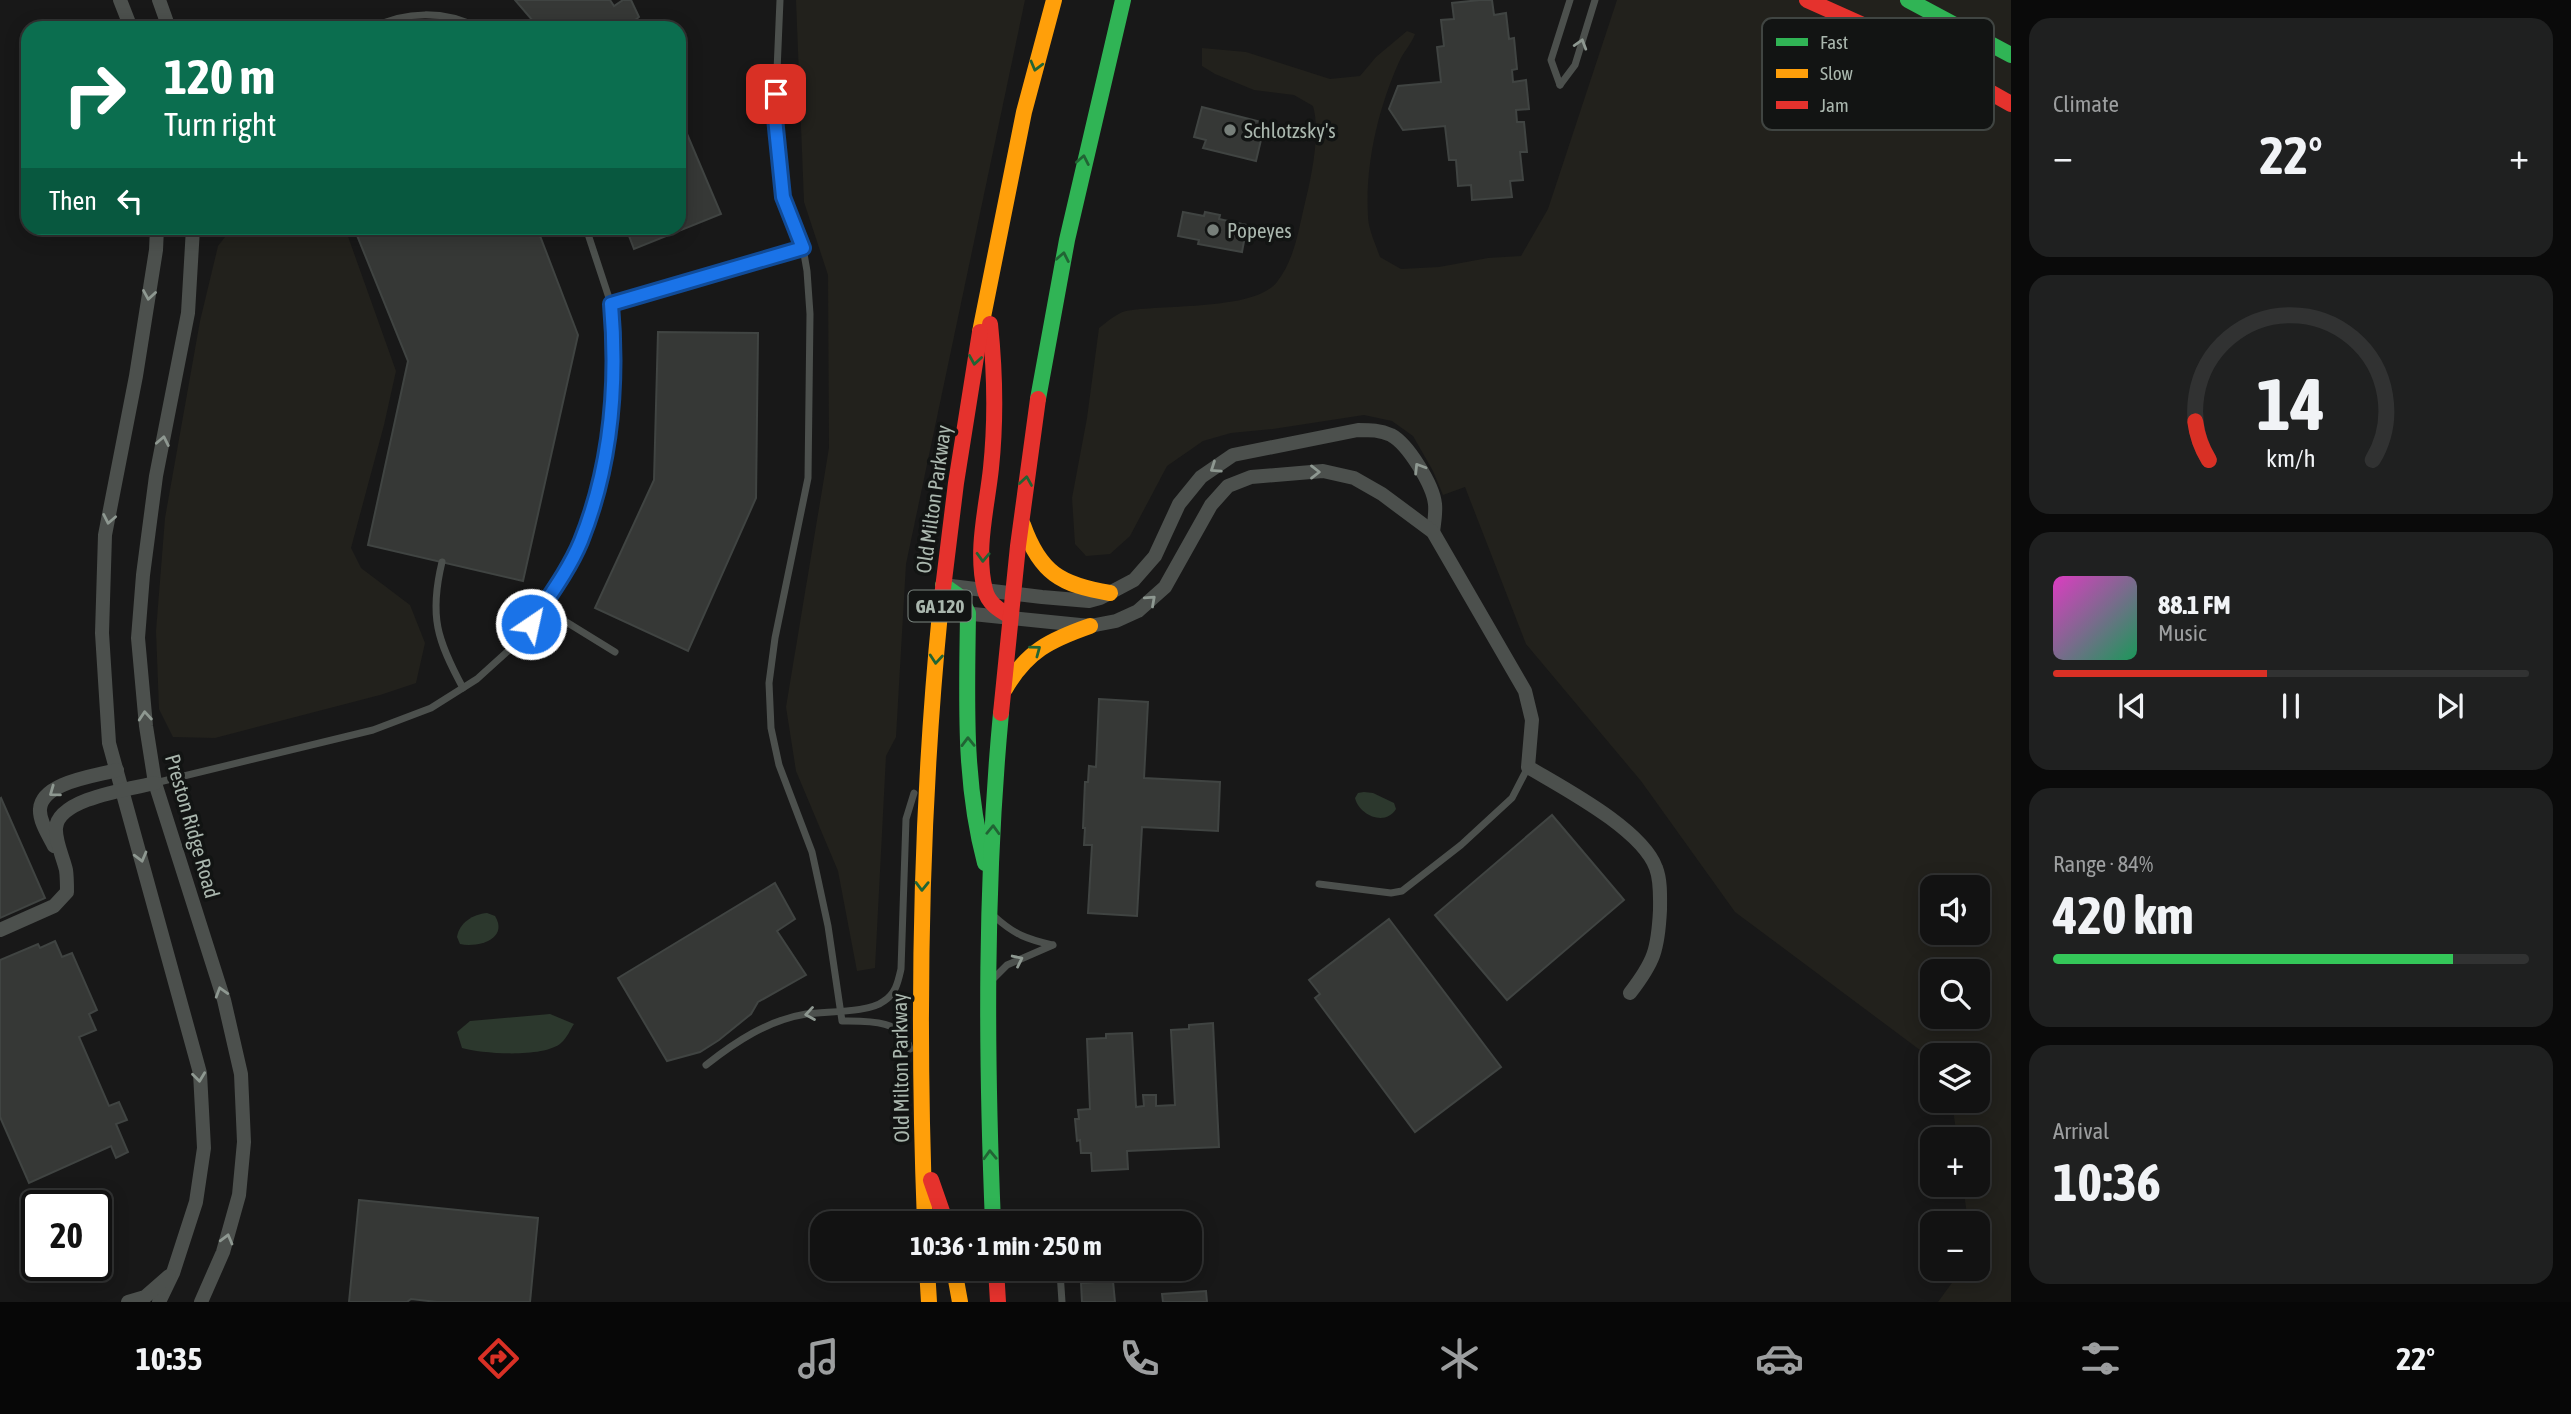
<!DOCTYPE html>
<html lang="en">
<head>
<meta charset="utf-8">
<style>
	:root { --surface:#121212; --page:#1f2020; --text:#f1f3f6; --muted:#9c9e9f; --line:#313232; --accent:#d93025 }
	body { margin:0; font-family:"Asap Condensed",sans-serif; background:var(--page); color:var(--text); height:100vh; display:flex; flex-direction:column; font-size:26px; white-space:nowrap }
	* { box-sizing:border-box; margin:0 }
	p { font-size:23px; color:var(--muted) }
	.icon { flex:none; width:38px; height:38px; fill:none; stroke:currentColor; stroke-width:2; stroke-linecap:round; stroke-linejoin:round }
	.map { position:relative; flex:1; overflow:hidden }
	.side { display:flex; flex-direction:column; gap:18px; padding:18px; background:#0a0a0a; width:560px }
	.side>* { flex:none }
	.top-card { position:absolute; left:21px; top:21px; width:665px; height:214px; border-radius:21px; box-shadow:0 4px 18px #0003,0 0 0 2px var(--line); background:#0b6e4f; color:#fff; overflow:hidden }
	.fabs { position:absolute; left:1920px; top:875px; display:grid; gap:14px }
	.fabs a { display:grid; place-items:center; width:70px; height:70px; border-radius:14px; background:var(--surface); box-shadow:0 4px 18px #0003,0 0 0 2px var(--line); font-size:35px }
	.speed { position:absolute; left:21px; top:1190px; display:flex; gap:14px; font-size:35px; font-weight:700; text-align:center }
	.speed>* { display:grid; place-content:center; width:91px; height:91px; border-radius:50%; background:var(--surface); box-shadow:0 4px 18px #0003,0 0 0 2px var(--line); line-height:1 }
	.speed .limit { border:4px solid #111; border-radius:10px; background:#fff; color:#111 }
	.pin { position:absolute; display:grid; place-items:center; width:60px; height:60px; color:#fff; margin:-30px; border-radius:14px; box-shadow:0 4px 10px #0006 }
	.me { position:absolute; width:77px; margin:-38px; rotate:34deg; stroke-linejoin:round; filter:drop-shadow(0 0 5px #0008) }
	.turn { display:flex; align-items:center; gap:24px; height:147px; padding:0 28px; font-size:32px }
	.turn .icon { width:91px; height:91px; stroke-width:2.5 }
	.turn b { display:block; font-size:49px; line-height:60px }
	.then { display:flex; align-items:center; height:66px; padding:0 28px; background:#0003; gap:14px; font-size:26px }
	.big { font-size:52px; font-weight:700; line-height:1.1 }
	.side .widget { flex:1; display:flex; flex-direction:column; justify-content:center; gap:10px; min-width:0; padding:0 24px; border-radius:21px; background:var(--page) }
	.side .dial { align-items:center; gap:0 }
	.dial svg { height:182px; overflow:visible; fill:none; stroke:var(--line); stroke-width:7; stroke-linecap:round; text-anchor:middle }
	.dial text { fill:var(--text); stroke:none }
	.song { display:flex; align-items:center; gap:21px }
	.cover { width:84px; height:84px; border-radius:10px; background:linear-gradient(135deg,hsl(310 70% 55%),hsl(150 70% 35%)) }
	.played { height:7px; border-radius:4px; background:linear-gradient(90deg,var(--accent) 45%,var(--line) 45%) }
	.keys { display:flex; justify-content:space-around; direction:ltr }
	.heat { display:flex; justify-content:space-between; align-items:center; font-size:38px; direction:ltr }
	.charge { height:10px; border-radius:5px; background:linear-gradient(90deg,#34c759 84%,var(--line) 0) }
	.trip { position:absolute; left:810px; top:1211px; width:392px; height:70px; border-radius:21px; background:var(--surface); box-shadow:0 4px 18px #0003,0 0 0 2px var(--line); font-weight:700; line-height:70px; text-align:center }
	.tab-bar { display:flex; height:112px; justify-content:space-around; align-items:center; background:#070707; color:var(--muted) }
	.tab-bar .icon { width:49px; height:49px }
	.tab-bar .current { color:var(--accent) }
	.tab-bar b { font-size:32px; color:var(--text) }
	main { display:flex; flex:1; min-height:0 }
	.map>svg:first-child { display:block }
	.green { fill:#22211c; fill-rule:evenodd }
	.water { fill:#2c382d }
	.building { fill:#363836; stroke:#404442; stroke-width:2 }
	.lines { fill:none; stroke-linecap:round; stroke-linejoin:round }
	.lane { stroke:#4c504d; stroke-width:7 }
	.street { stroke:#4c504d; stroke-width:14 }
	.fast { stroke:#30b455; stroke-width:16 }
	.slow { stroke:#ff9f0a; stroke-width:16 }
	.jam { stroke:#e5322d; stroke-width:16 }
	.oneway { stroke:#8e9891 }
	.oneway2 { stroke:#216434 }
	.route-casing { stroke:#114b97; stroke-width:18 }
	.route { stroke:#1a73e8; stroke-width:12 }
	.poi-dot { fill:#777f7a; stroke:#121413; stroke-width:2.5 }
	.labels { text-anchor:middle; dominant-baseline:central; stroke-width:7; stroke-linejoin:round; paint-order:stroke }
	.shield { fill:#121413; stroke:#7c8680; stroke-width:2 }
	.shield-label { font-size:19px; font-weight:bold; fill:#aab7ae }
	.poi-label { font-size:21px; fill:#aab7ae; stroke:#121413; text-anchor:start }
	.street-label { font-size:21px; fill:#aab7ae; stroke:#121413 }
	.key { fill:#121413; stroke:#404542; stroke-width:2 }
	.key-label { font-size:19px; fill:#aab7ae }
</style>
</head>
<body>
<main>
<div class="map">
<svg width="2011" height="1302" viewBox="0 0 2011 1302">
	<rect width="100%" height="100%" fill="#181818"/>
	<g class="green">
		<path d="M796,0h229l-119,564 -10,173 -10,19 -11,212 -18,3 -19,-100 -42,-100 -10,-64 43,-259 -1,-173 -24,-73z"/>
		<path d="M1617,0h394v1302h-73l24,-33h16v-46h-10l-5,-38h15v-46h-21l-5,-38h26v-46h-46v4l-197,-147 -94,-131 -115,-137 -61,-157 -22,8 -10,-24 -20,-35 -21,-15 -28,-6 -91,14 -42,4 -28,8 -36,25 -37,70 -20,18 -24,2 -11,-12 -3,-46 15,-80 12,-90c8,-6 18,-15 27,-17 36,-7 128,0 151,-29 17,-22 21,-49 27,-75 7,-28 17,-74 9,-101l-19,-11 -40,-5 -39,-16 -13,-8v-18l44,4 84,27 30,-3 16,-19 31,-26 8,3c-4,11 -12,18 -16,28 -21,47 -34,103 -31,154 0,13 8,29 12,41l21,12 38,-2 49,-9 33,-2 27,-47zM1932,887h46v46h-46zM1932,971h46v46h-46z"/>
		<path d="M232,228h113l51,143 -12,54 -33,123 10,20 49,37 15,38 -9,40 -36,12 -165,43 -42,-1 -14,-28 -3,-78 9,-113 35,-197 18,-75z"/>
	</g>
	<g class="water">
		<path d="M1364,792l9,1 21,10 2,6c-11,18 -37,6 -41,-11l3,-5z"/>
		<path d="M487,913l8,3c14,23 -17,32 -35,28l-3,-7c2,-14 16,-23 30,-24z"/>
		<path d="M550,1014l24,10c-4,6 -7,14 -13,19 -17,15 -78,11 -99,5l-5,-16 13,-11z"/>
	</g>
	<g class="building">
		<path d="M515,0h95l4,6 9,-6h8l8,17 -14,11h-86z"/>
		<path d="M1480,0h12l2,15 12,-2 3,26 5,-1 3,31 -5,1 1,12 13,-2 3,29 -13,1 1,12h7l3,30h-7l3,28 -13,1 2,16 -40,3 -1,-15 -13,1 -2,-26h-7l-4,-34 -42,4 -14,-21 9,-23 43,-4 -4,-35 7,-1 -3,-26 13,-1 -2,-16z"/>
		<path d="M1202,107l63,16 -9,38 -53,-13 3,-8 -12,-3z"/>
		<path d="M679,115l42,99 -87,35 -8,-21h53z"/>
		<path d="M1183,212l21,4 1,-4 15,3 -1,4 28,6 -5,27 -44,-8 1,-4 -21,-4z"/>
		<path d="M354,228h183l41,107 -55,246 -155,-36 40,-184z"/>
		<path d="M658,332l100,1 -2,165 -68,153 -93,-43 59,-128z"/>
		<path d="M1099,699l49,3 -4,76 76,4 -2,49 -76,-4 -5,89 -49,-3 4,-68h-8l1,-17h-2l2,-46h3l1,-16 7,1z"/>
		<path d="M1,798l44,100 -45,20v-119z"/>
		<path d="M1552,815l72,85 -117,100 -72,-85z"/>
		<path d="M775,883l20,36 -18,12 29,44 -48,27 -7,12 -32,26 -19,12 -33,9 -49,-83z"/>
		<path d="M1389,919l112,148 -86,65 -100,-134 5,-4 -11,-14z"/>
		<path d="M55,941l7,16 10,-4 25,57 -8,4 7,16 -17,7 30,69 10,-4 8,18 -11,4 12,28 -12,6 -5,-12 -82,37 -29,-66v-157l38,-16 2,4z"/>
		<path d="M1213,1023l6,124 -92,4 1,18 -36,2 -1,-18h-10l-1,-13 -3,1 -2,-22h4l-1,-9 12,-1 -3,-70 19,-1v-4l26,-1 4,74 8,-1 -1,-11h13v11l19,-1 -4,-75 18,-1v-4z"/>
		<path d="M359,1200l179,18 -8,84h-93l-26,-3 -4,3h-58z"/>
		<path d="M1113,1281l2,21h-33l-1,-19z"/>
		<path d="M1206,1291l1,11h-44l-1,-8z"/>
	</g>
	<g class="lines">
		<g class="lane">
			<path d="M372,28c33,-17 73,-18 106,0"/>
			<path d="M1560,85l15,-20 20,-65"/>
			<path d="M1560,85l-9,-25 19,-60"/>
			<path d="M803,248l4,23 3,43 -2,164 -33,160 -6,45 2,45 8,37 33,87 16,74 14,95c25,0 61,-2 68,28"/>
			<path d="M611,304l192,-56 -20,-51 -8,-79 5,-118"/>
			<path d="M442,562c-13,54 -5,78 21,126"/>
			<path d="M542,607l73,45"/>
			<path d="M155,783l218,-53 58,-22 46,-29 42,-38 32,-47 29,-51 24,-71 10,-81 -1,-64 -2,-23 -25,-76"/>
			<path d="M1319,884l72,9 11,-2 59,-46 51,-47 16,-31"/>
			<path d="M995,917c20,18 32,22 57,28"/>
			<path d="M994,978l13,-13 46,-20"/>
			<path d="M706,1065c29,-23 62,-45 100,-51 21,-3 63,-1 78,-13 12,-8 14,-19 17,-32l5,-150 8,-26"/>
			<path d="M1060,1272l2,30"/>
		</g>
		<g class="street">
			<path d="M120,0l11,28"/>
			<path d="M159,0l10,28"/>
			<path d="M157,228l-1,22 -20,126 -31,159 -3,98 7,110 91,330 4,75 -8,54 -23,71 -14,29"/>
			<path d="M193,228l-5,85 -32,163 -13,99 -5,63 8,88 9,57 69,217 17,74 3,68 -5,53 -16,57 -22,50"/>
			<path d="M951,586l91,11 47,4 11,-3 34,-18 21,-24 24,-52 22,-27 32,-22 125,-25c13,0 22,0 33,5 17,9 42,50 44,69 1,9 -1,19 -2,28"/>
			<path d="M963,613l127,13 26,-5 22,-10 27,-24 46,-82 17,-19 23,-9 72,-6 31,7 28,16 51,38 92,159 7,29 -4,47c35,21 114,62 128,101 5,13 4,29 4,42 -2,40 -6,52 -30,83"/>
			<path d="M54,846c-5,-10 -15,-25 -14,-37 2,-27 56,-33 77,-39"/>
			<path d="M0,930l54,-24 13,-14c0,-7 0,-15 -1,-22 -3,-13 -11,-29 -10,-42 2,-30 75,-39 99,-45"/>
			<path d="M128,1302l17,-5 24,-21"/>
		</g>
		<g class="fast">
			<path d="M1908,0l103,55"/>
			<path d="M1038,399l29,-159 56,-240"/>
			<path d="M943,585l17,12 8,16c-1,85 -5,167 17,250"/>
			<path d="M993,1223c-7,-170 -8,-340 8,-510"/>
		</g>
		<g class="slow">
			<path d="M980,332l44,-220 30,-112"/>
			<path d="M1023,525c17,48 38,60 87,68"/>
			<path d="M1005,689c22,-38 45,-49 85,-63"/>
			<path d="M925,1223c-8,-204 -5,-407 15,-610"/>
			<path d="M927,1269l2,33"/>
			<path d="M954,1269l6,33"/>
		</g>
		<g class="jam">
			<path d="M1807,0l94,42 110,62"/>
			<path d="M990,324c5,48 6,96 1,144 -4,39 -16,82 -6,122 3,13 14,20 25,26"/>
			<path d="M940,613l16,-130 24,-151"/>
			<path d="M1001,713l17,-167 20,-147"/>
			<path d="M931,1180l15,43"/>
			<path d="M996,1269l2,33"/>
		</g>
	</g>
	<defs><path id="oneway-chevron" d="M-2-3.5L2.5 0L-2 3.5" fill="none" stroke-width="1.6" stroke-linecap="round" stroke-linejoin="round" transform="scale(1.75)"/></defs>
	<g class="oneway">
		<use href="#oneway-chevron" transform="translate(1581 44) rotate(-73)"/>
		<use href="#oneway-chevron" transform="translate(149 295) rotate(99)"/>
		<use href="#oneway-chevron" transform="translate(163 441) rotate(-79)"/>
		<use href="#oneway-chevron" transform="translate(1215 468) rotate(146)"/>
		<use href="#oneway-chevron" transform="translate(1419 468) rotate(-122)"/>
		<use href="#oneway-chevron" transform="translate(1315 472)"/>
		<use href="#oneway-chevron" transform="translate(109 519) rotate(101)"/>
		<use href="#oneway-chevron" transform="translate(1151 600) rotate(-42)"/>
		<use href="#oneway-chevron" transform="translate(145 716) rotate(-95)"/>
		<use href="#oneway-chevron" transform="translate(54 792) rotate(144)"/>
		<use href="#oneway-chevron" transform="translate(141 857) rotate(75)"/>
		<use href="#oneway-chevron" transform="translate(1018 960) rotate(-26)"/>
		<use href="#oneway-chevron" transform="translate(221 992) rotate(-107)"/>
		<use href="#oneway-chevron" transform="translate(810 1014) rotate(171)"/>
		<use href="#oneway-chevron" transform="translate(199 1077) rotate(83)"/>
		<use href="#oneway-chevron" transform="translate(227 1239) rotate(-75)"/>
	</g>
	<g class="oneway2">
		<use href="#oneway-chevron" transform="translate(1036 66) rotate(105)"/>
		<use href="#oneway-chevron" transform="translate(1083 160) rotate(-79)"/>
		<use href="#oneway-chevron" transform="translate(1063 257) rotate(-79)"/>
		<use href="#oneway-chevron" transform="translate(975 360) rotate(99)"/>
		<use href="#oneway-chevron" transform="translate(1026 481) rotate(-81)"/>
		<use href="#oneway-chevron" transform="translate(983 557) rotate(92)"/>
		<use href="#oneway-chevron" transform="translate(1036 650) rotate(-37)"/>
		<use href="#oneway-chevron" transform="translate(936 659) rotate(95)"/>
		<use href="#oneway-chevron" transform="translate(968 742) rotate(-91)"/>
		<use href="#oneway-chevron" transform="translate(993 830) rotate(-88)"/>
		<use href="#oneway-chevron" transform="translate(922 886) rotate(91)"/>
		<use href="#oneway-chevron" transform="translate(990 1155) rotate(-92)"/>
	</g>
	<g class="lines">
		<defs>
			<path id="route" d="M531,624c17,-26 38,-54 50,-83 30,-75 37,-156 30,-237l192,-56 -20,-51 -8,-79 1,-24"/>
		</defs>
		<use href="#route" class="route-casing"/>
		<use href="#route" class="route"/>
	</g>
	<g class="poi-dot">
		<circle cx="1230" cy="130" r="7"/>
		<circle cx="1213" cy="230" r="7"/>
	</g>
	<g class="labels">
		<rect class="shield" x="908.5" y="590.5" width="63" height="31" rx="5"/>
		<g class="shield-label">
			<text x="940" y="606">GA 120</text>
		</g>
		<g class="poi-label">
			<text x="1244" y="130">Schlotzsky's</text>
			<text x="1227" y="230">Popeyes</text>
		</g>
		<g class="street-label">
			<text transform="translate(933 499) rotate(-82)">Old Milton Parkway</text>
			<text transform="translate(193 826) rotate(74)">Preston Ridge Road</text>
			<text transform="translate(900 1068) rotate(-91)">Old Milton Parkway</text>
		</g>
	</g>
	<rect x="1762" y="18" width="232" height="112" rx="10" class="key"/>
	<rect x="1776" y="38" width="32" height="8" fill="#30b455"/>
	<rect x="1776" y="69" width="32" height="9" fill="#ff9f0a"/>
	<rect x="1776" y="101" width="32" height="8" fill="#e5322d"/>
	<g class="key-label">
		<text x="1820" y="49">Fast</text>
		<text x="1820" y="80">Slow</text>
		<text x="1820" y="112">Jam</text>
	</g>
</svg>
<div class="fabs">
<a><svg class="icon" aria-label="sound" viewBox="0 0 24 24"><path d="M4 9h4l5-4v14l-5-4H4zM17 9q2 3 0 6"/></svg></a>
<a><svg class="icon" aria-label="search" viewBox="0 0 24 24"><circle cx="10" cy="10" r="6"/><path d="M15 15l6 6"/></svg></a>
<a><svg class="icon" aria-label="layers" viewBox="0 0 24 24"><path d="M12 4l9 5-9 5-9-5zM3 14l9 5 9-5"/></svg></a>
<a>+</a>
<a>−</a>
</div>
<div class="speed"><div class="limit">20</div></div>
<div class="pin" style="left:776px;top:94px;background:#d93025"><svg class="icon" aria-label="arrive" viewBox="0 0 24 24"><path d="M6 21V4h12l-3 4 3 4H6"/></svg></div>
<svg class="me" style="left:531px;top:624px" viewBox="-20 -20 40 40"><circle r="17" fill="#1a73e8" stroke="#fff" stroke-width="3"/><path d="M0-11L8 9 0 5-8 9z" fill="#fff"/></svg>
<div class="trip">10:36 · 1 min · 250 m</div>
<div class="top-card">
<div class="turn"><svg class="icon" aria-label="right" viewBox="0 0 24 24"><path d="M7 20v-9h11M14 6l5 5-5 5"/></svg><div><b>120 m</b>Turn right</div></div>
<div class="then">Then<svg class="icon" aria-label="left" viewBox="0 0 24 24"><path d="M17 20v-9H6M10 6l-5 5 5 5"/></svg></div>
</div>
</div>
<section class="side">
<div class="widget"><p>Climate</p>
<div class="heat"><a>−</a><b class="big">22°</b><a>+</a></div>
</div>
<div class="widget dial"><svg viewBox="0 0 100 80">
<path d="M14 69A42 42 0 1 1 86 69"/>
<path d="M14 69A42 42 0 0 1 8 52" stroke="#d93025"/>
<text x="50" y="56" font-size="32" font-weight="700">14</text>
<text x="50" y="72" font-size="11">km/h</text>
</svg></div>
<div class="widget">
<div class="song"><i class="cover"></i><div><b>88.1 FM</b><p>Music</p></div></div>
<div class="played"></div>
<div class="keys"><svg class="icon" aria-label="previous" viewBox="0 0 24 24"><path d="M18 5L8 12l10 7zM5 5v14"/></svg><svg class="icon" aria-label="pause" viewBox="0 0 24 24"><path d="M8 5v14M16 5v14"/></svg><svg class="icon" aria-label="next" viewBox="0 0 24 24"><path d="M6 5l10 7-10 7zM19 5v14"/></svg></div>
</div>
<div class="widget"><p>Range · 84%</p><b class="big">420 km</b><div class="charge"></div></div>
<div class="widget"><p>Arrival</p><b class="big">10:36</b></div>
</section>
</main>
<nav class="tab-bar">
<b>10:35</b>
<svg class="icon current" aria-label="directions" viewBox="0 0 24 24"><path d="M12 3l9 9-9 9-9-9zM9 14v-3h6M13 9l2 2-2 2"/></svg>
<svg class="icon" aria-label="music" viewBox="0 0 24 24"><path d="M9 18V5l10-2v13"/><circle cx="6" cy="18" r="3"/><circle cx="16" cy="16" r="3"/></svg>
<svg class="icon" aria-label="phone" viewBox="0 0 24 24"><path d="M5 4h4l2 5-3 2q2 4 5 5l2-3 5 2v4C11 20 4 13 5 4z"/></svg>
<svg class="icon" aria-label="climate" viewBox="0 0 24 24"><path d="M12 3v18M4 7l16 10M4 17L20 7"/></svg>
<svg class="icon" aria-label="car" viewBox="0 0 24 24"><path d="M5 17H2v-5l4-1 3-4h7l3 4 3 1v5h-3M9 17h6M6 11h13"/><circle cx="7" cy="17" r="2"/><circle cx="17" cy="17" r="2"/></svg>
<svg class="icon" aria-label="filters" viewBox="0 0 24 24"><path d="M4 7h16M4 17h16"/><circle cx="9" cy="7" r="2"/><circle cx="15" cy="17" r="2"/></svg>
<b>22°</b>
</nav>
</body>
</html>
